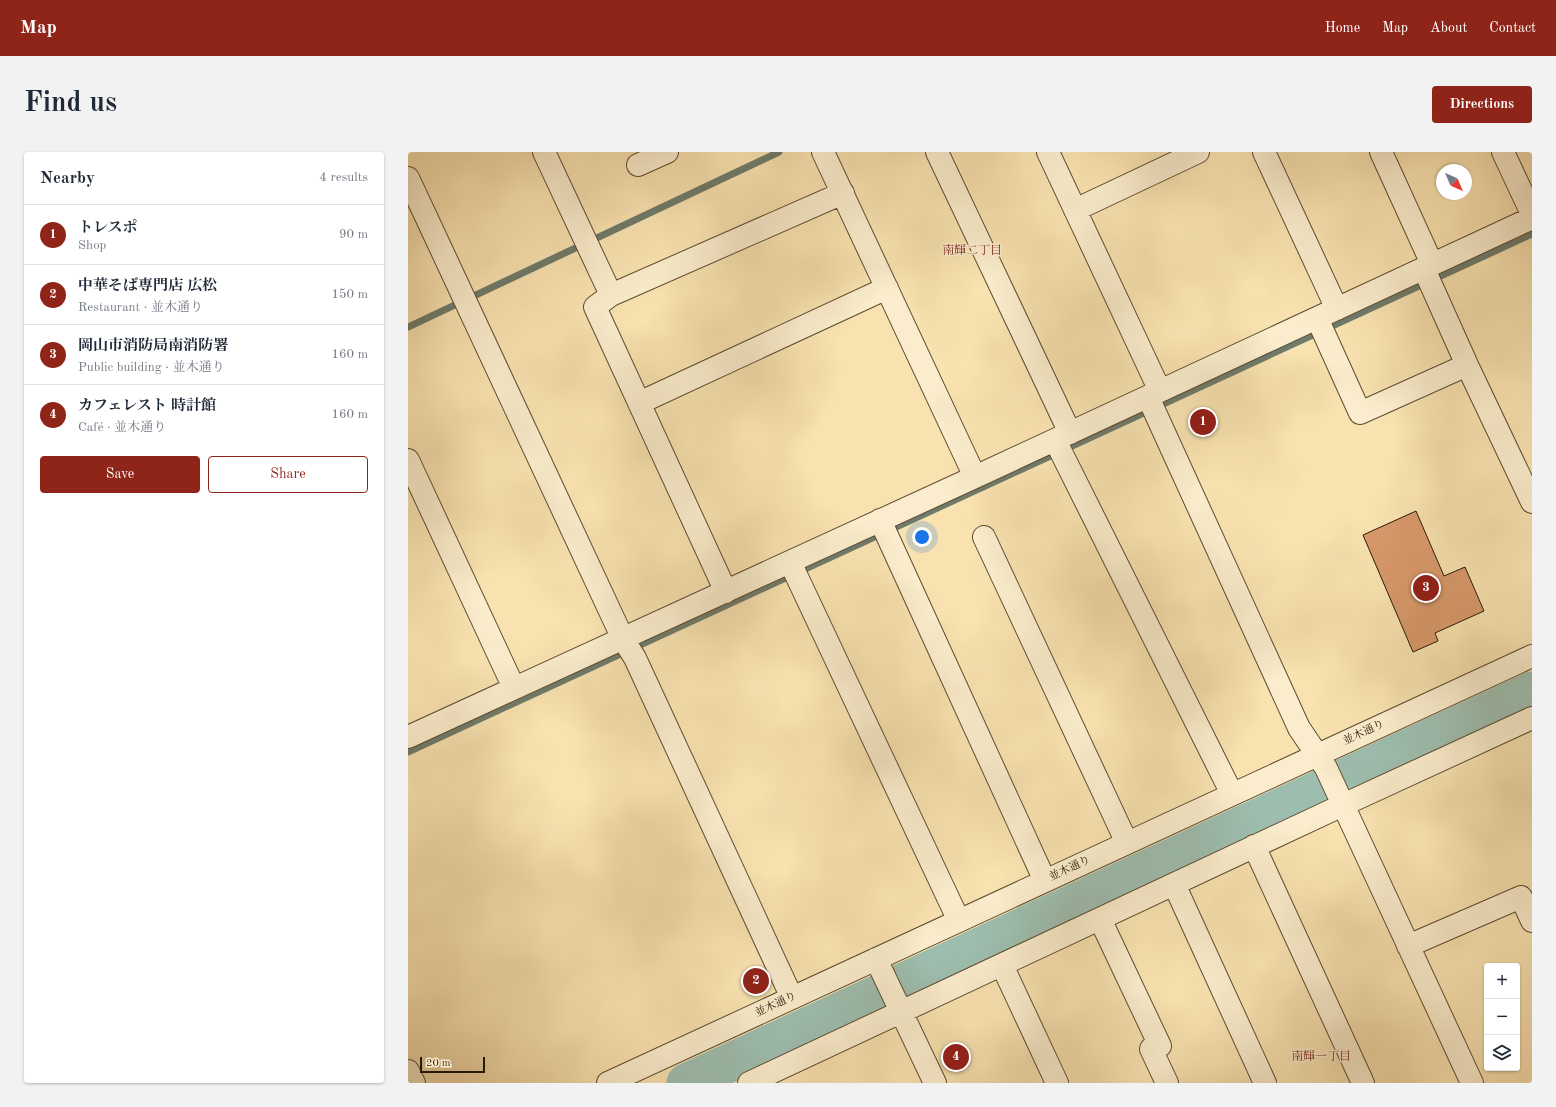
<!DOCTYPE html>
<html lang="en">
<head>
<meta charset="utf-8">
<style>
  body { margin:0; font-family:"Old Standard TT","Noto Serif JP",serif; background:#f2f2f3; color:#1f2937 }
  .controls { position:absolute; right:12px; bottom:12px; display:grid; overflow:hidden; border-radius:4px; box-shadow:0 1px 3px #0004 }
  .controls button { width:36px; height:36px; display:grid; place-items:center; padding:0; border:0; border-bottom:1px solid #e0e1e3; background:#fff; color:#1f2937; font:20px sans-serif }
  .compass { position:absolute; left:1028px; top:12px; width:36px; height:36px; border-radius:50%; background:#fff; box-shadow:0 1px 3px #0004; rotate:136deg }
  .scale { position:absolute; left:12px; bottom:10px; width:65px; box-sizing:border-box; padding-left:4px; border:2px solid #291906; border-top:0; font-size:11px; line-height:14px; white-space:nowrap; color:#291906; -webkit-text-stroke:3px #faeccc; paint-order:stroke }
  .you { position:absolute; left:514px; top:385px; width:14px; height:14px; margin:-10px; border:3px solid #fff; border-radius:50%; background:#1a73e8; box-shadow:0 0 0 6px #1a73e833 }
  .badge { display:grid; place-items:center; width:26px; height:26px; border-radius:50%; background:#8f2418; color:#fff; font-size:13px; font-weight:700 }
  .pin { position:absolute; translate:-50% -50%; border:2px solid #fff; box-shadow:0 1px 4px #0006 }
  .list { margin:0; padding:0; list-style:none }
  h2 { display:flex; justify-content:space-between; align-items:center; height:52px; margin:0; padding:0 16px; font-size:17px }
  h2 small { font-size:13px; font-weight:400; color:#747a83 }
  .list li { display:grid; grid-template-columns:26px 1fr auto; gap:12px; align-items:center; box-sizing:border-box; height:60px; padding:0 16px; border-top:1px solid #e0e1e3 }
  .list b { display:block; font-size:15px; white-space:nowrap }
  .list p { margin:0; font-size:13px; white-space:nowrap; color:#747a83 }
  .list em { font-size:13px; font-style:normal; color:#747a83 }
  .actions { display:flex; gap:8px; padding:12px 16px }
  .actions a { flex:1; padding:9px 0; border:1px solid #8f2418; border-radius:4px; text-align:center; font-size:14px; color:#8f2418 }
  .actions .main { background:#8f2418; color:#fff }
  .icon { flex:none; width:22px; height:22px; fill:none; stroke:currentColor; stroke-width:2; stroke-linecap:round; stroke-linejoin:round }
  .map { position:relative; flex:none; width:1124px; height:931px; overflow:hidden; border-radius:4px }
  header { display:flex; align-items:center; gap:24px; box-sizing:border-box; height:56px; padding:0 20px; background:#8f2418; color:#fff }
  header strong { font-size:19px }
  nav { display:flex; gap:22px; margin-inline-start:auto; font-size:14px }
  .intro { display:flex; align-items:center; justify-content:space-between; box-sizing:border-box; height:96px; padding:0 24px }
  h1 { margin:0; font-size:28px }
  .button { padding:10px 18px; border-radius:4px; background:#8f2418; color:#fff; font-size:14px; font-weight:700 }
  main { display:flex; gap:24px; padding:0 24px }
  aside { flex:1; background:#fff; border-radius:4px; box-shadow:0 1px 3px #0004 }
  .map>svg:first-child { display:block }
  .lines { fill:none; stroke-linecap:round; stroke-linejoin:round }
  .stream { stroke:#6f7b6b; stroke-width:7 }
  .river { stroke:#9dbdae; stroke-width:39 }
  .building { fill:#d7986a; stroke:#291906 }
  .minor-casing { stroke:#5d4b30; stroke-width:24 }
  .minor { stroke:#faeccc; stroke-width:22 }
  .labels { text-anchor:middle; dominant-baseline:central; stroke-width:3; stroke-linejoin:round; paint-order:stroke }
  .street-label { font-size:11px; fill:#291906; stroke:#faeccc }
  .neighbourhood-label { font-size:12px; fill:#7a1f14; stroke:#faeccc }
</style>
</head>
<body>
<header>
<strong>Map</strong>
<nav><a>Home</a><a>Map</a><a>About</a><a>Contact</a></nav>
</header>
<div class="intro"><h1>Find us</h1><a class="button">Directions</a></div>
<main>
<aside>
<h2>Nearby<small>4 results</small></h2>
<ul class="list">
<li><span class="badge">1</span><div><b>トレスポ</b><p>Shop</p></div><em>90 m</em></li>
<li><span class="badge">2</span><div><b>中華そば専門店 広松</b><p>Restaurant · 並木通り</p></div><em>150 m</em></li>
<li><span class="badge">3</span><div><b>岡山市消防局南消防署</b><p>Public building · 並木通り</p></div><em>160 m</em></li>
<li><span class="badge">4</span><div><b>カフェレスト 時計館</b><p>Café · 並木通り</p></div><em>160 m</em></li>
</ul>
<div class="actions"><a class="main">Save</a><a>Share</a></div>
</aside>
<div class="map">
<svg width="1124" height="931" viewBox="0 0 1124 931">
  <rect width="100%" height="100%" fill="#f8e2b0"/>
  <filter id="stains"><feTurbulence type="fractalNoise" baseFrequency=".005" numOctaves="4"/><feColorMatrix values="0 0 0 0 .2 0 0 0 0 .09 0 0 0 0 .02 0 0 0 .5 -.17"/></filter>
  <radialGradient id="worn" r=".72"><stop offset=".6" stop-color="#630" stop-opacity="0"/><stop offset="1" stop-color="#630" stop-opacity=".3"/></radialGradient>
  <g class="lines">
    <!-- stream -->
    <path class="stream" d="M0 175 371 0
      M0 600 1124 82"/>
    <!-- river -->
    <path class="river" d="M278 931 1124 539"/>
  </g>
  <!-- building -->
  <path class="building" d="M1008 359 1036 424 1057 415 1076 459 1027 481 1030 489 1005 500 955 383Z"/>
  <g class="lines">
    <defs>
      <path id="minor" d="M136 0 203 143
        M415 0 567 325
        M529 0 662 281
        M640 0 752 239
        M856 0 929 157
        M973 0 1024 112
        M1095 0 1124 62
        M230 13 259 0
        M0 26 215 487 227 506 384 846
        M667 58 790 0
        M1016 117 1059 213 1124 350
        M909 166 952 261 1059 213
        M740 245 891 576 918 616 1064 931
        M231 251 479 136
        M647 288 824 642
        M0 308 106 536
        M472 368 637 729
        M576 385 719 691
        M382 410 551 769
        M318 440 187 155 203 143 435 41
        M0 585 567 325 1124 66
        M846 694 955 931
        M766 732 857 931
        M692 767 752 894 743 897 759 931
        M1000 794 1113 745 1124 769
        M468 807 527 931
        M594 813 649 931
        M0 919 6 931
        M200 931 1124 504
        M341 931 935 653 1124 566"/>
    </defs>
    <!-- minor casing -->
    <use href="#minor" class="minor-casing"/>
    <!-- minor -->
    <use href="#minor" class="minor"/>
  </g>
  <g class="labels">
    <!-- street labels -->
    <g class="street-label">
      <text transform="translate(956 581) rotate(-25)">並木通り</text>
      <text transform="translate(662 717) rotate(-25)">並木通り</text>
      <text transform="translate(368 853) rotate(-25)">並木通り</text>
    </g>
    <!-- neighbourhood labels -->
    <g class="neighbourhood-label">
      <text x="564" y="99">南輝二丁目</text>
      <text x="913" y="905">南輝一丁目</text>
    </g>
  </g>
  <rect width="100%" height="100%" filter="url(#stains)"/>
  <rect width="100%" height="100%" fill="url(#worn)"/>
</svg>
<div class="controls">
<button>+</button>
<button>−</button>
<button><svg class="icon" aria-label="layers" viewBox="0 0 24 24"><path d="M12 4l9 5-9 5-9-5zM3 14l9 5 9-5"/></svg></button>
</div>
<svg class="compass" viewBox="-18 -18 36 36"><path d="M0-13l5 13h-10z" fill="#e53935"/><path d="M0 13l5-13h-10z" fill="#747a83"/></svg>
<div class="scale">20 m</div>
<div class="you"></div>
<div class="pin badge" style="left:795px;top:270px">1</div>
<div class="pin badge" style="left:348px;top:829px">2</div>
<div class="pin badge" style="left:1018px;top:436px">3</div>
<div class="pin badge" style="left:548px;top:905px">4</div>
</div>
</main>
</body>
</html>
